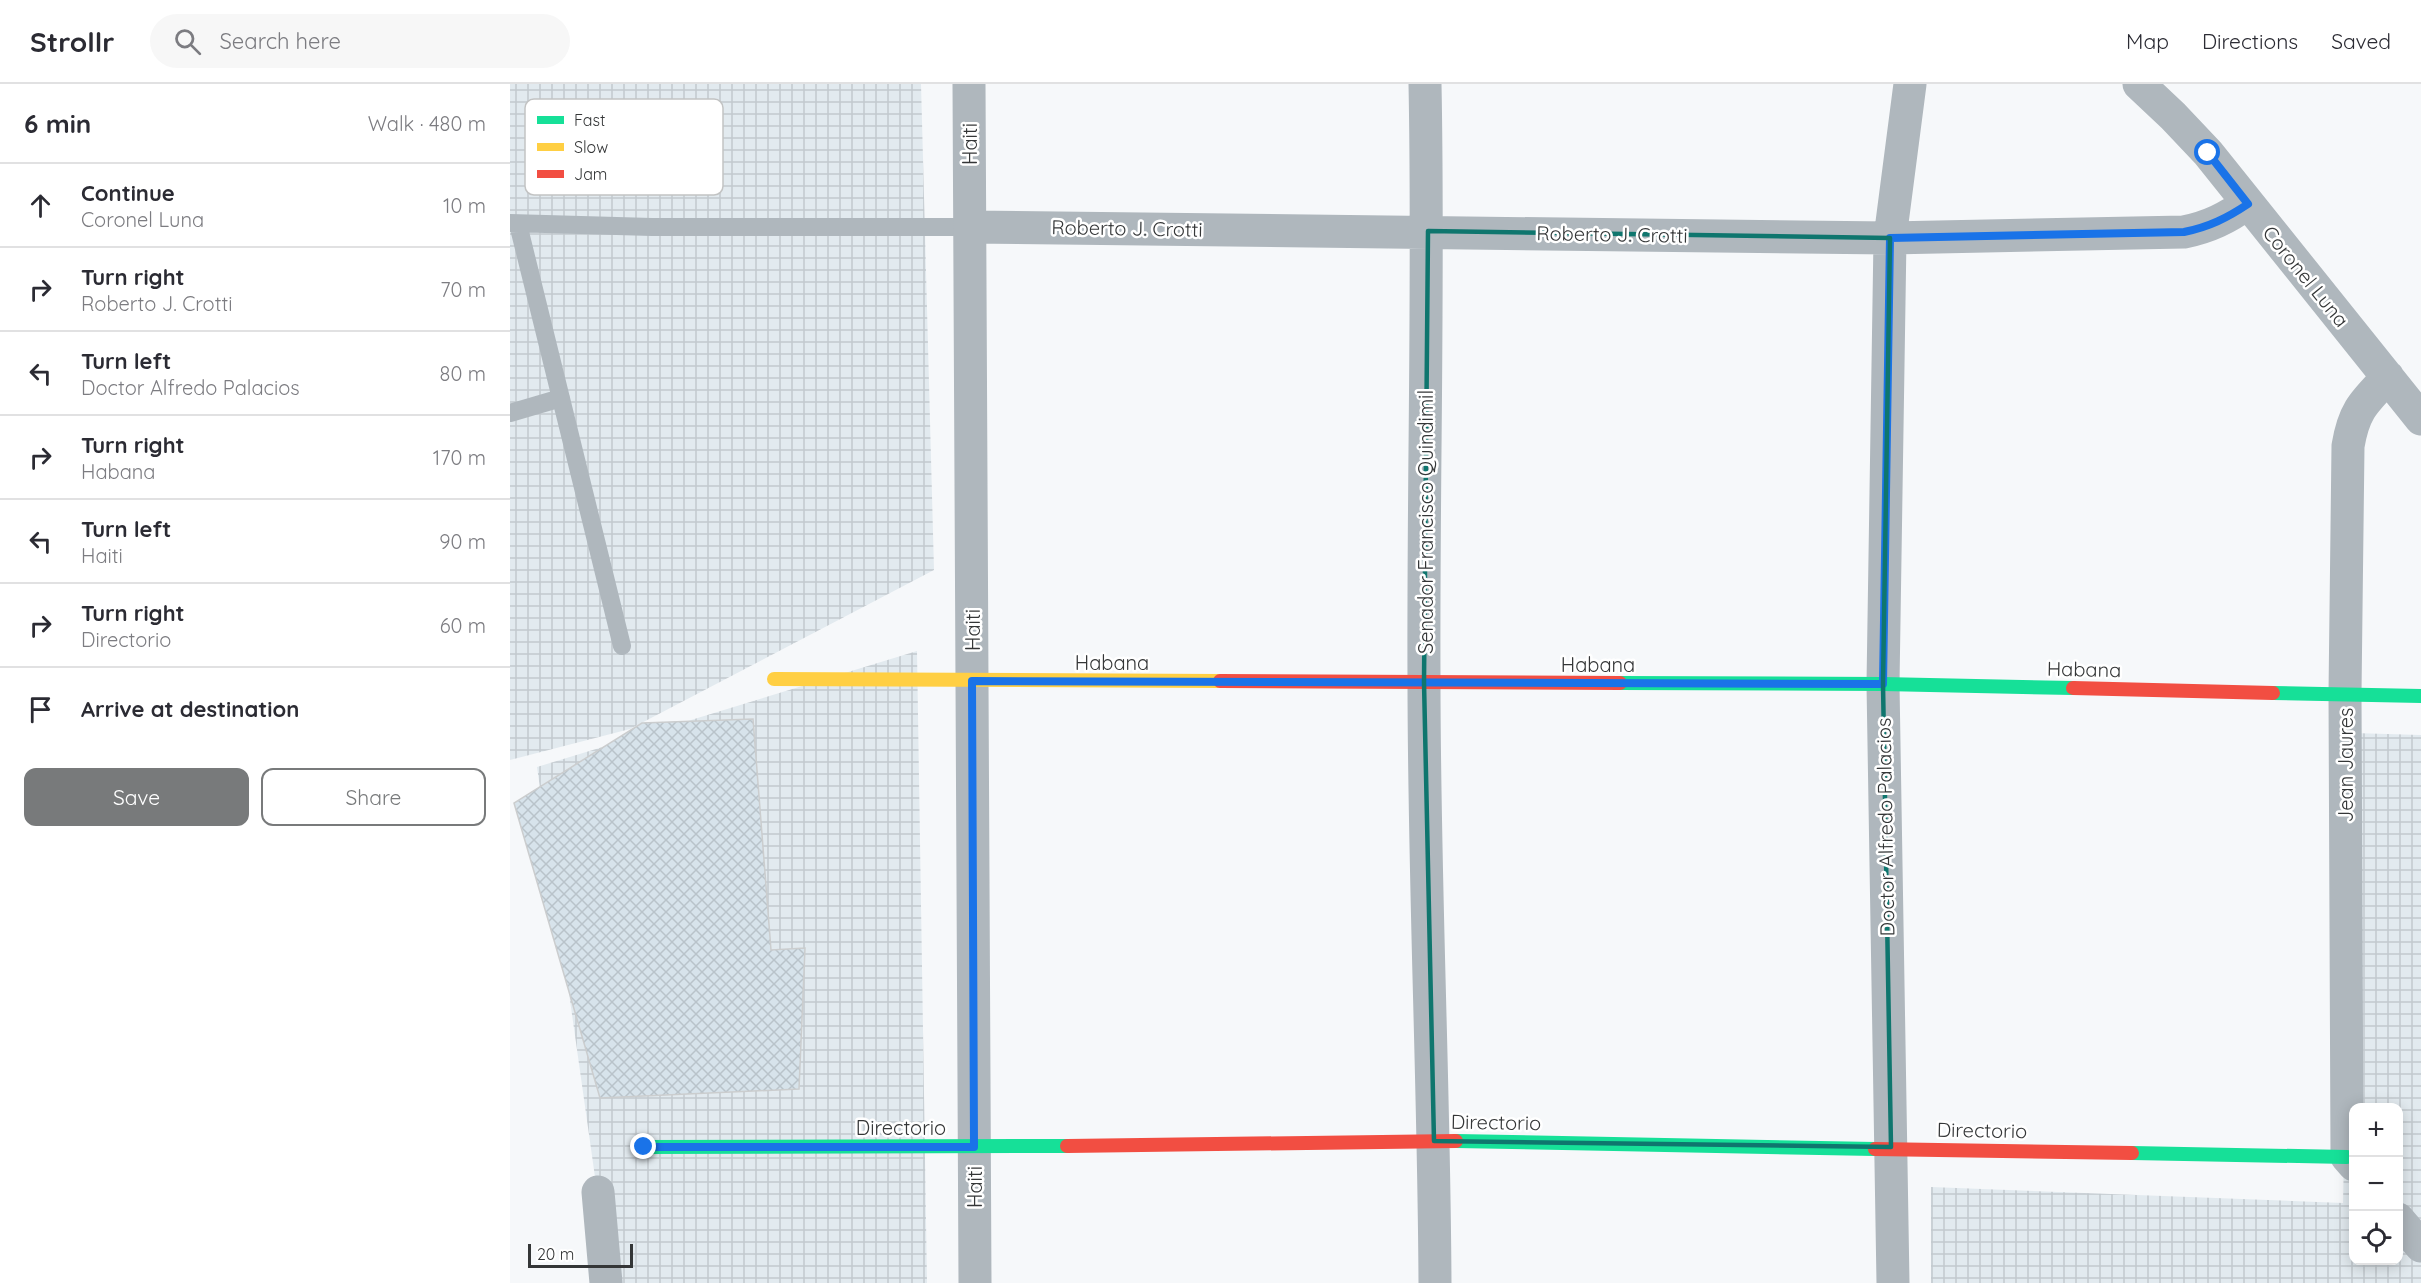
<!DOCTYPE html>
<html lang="en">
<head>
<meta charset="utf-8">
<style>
  body { margin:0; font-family:Quicksand,sans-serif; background:#f7f7f7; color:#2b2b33 }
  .controls { position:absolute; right:18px; bottom:18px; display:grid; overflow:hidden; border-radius:12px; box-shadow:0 3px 15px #0003 }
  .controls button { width:54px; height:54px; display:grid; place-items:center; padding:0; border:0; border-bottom:2px solid #e1e1e2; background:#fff; color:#2b2b33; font:30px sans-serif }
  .scale { position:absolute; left:18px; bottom:15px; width:105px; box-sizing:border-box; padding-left:6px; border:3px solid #343637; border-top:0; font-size:16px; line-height:21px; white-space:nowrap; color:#343637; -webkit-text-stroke:4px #fff; paint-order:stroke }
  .stop { position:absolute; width:18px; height:18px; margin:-14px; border:4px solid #1a73e8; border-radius:50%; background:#fff }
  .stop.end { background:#1a73e8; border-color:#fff; box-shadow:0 2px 6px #0008 }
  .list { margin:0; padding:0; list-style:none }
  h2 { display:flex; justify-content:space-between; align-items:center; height:78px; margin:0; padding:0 24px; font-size:26px }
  h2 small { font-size:20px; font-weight:400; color:#7c7c81 }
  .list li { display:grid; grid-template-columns:39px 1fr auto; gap:18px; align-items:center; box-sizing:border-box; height:84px; padding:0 24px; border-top:2px solid #e1e1e2 }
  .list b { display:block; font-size:22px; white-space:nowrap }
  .list p { margin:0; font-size:20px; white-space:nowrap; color:#7c7c81 }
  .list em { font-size:20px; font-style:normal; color:#7c7c81 }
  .actions { display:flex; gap:12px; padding:18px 24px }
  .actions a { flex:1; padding:14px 0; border:2px solid #787a7b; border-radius:12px; text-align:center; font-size:21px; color:#787a7b }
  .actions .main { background:#787a7b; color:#fff }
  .icon { flex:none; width:33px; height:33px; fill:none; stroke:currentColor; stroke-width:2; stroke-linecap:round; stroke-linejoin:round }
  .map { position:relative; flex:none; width:1911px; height:1199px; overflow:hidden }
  header { display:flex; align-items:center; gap:36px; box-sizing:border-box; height:84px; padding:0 30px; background:#fff; border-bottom:2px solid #e1e1e2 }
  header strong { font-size:28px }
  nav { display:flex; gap:33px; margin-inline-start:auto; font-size:21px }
  .search { width:420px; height:54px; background:#f7f7f7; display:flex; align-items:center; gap:15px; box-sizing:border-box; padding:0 21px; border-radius:33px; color:#7c7c81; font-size:22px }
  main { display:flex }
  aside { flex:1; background:#fff }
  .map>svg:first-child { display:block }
  .industrial { fill:url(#industrial-grid); fill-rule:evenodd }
  .building { fill:url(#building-cross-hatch); stroke:#cbcdce; stroke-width:1.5 }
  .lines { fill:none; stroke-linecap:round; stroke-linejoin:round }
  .lane { stroke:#afb7bd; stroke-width:18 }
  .street { stroke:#afb7bd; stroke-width:33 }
  .fast { stroke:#16e098; stroke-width:14 }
  .slow { stroke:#ffcf43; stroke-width:14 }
  .jam { stroke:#f24e42; stroke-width:14 }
  .route { stroke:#1a73e8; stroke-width:8 }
  .marked { fill:none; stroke:#0f766e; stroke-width:4.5; stroke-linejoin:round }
  .labels { text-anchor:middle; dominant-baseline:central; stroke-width:5; stroke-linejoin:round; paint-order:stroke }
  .street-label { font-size:20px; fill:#343637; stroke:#fff }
  .key { fill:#fff; stroke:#c2c3c3; stroke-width:1.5 }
  .key-label { font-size:16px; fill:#343637 }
</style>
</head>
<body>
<header>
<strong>Strollr</strong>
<div class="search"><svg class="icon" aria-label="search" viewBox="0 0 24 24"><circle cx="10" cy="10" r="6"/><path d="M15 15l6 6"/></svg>Search here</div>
<nav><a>Map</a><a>Directions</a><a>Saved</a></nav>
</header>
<main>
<aside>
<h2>6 min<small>Walk · 480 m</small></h2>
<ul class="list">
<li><svg class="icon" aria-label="ahead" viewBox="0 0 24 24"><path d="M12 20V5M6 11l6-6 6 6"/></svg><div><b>Continue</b><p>Coronel Luna</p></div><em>10 m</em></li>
<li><svg class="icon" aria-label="right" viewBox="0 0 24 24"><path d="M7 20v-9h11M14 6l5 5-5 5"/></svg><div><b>Turn right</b><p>Roberto J. Crotti</p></div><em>70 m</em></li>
<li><svg class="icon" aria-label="left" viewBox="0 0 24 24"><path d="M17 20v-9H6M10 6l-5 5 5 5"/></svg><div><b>Turn left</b><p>Doctor Alfredo Palacios</p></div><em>80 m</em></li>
<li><svg class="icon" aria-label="right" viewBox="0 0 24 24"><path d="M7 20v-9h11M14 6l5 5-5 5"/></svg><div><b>Turn right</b><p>Habana</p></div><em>170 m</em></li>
<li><svg class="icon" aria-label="left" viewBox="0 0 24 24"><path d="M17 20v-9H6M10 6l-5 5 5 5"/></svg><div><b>Turn left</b><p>Haiti</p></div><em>90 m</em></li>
<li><svg class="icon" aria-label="right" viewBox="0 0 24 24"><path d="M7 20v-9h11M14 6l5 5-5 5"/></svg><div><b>Turn right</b><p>Directorio</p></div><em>60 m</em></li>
<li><svg class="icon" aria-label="arrive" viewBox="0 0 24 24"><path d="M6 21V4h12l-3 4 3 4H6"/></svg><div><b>Arrive at destination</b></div></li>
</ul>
<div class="actions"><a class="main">Save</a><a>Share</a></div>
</aside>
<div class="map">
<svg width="1911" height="1199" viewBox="0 0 1911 1199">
  <defs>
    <pattern id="industrial-grid" width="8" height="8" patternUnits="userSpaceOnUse" patternTransform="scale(1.5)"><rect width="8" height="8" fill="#e2eaef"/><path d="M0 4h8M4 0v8" fill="none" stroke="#c2c9ce"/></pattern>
    <pattern id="building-cross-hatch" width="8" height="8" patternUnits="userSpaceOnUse" patternTransform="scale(1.5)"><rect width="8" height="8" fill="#d7e3eb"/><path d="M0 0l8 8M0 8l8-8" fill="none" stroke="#b9c3ca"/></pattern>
  </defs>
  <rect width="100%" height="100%" fill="#f6f8fa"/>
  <!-- industrial -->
  <path class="industrial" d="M0 0H411L424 486 120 645 0 676Z
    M407 567 417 1199H100L27 683Z
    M1843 649 1911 651V1199H1421V1103L1833 1119ZM1844 1024H1888V1176H1844Z"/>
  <!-- building -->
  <path class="building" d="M243 635 261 866 295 864 289 1005 90 1014 4 719 132 639Z"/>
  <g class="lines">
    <!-- lane -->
    <path class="lane" d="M0 139 142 143H460
      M8 140 112 562
      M0 329 51 314"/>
    <!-- street -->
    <path class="street" d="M459 0 465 1199
      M915 0C919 199 913 398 914 597 914 797 924 998 925 1199
      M1629 0 1663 32 1698 69 1911 335
      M460 143 1380 154 1674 148C1699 143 1717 134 1738 119
      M1844 1081 1837 1073 1835 609 1838 362C1844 326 1854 318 1878 293
      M88 1108 96 1199
      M1888 1135 1911 1162
      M1383 1199 1373 600 1380 154 1400 0"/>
    <!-- fast -->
    <path class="fast" d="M1110 599 1373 600 1563 604
      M1763 609 1911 612
      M946 1057 1365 1065
      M134 1063 557 1062
      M1622 1069 1837 1073"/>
    <!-- slow -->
    <path class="slow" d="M264 595 710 597"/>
    <!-- jam -->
    <path class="jam" d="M710 597 1110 599
      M1563 604 1763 609
      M557 1062 946 1057
      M1365 1065 1622 1069"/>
  </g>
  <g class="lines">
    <!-- route -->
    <path class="route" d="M134 1063H464L462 597 1373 600 1380 154 1674 148C1699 143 1717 134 1738 120L1698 69"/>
  </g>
  <!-- marked area -->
  <path class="marked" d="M918 147 1380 154 1373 600 1381 1063 924 1057 914 598Z"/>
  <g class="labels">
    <!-- street labels -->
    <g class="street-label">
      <text transform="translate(459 60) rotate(-90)">Haiti</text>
      <text transform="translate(617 144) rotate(1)">Roberto J. Crotti</text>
      <text transform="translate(1102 150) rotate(1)">Roberto J. Crotti</text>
      <text transform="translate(1796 192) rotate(51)">Coronel Luna</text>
      <text transform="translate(915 438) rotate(-90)">Senador Francisco Quindimil</text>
      <text transform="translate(462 546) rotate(-90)">Haiti</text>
      <text x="602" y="578">Habana</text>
      <text x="1088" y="580">Habana</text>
      <text transform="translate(1574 585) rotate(1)">Habana</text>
      <text transform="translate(1835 681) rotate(-90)">Jean Jaures</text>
      <text transform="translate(1375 743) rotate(-91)">Doctor Alfredo Palacios</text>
      <text transform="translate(986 1038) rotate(1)">Directorio</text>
      <text x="391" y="1043">Directorio</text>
      <text transform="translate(1472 1046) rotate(1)">Directorio</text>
      <text transform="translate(464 1103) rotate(-90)">Haiti</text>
    </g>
  </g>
  <!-- legend -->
  <rect x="15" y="15" width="198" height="96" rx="9" class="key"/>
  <rect x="27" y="32" width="27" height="8" fill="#16e098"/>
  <rect x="27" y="59" width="27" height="8" fill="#ffcf43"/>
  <rect x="27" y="86" width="27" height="8" fill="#f24e42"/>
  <g class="key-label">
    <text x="64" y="42">Fast</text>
    <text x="64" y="69">Slow</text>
    <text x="64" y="96">Jam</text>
  </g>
</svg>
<div class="controls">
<button>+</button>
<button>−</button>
<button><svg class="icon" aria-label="locate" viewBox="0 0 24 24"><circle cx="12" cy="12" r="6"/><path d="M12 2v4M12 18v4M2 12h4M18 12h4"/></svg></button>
</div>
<div class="scale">20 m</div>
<div class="stop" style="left:1698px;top:69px"></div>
<div class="stop end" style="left:134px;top:1063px"></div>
</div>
</main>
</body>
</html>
